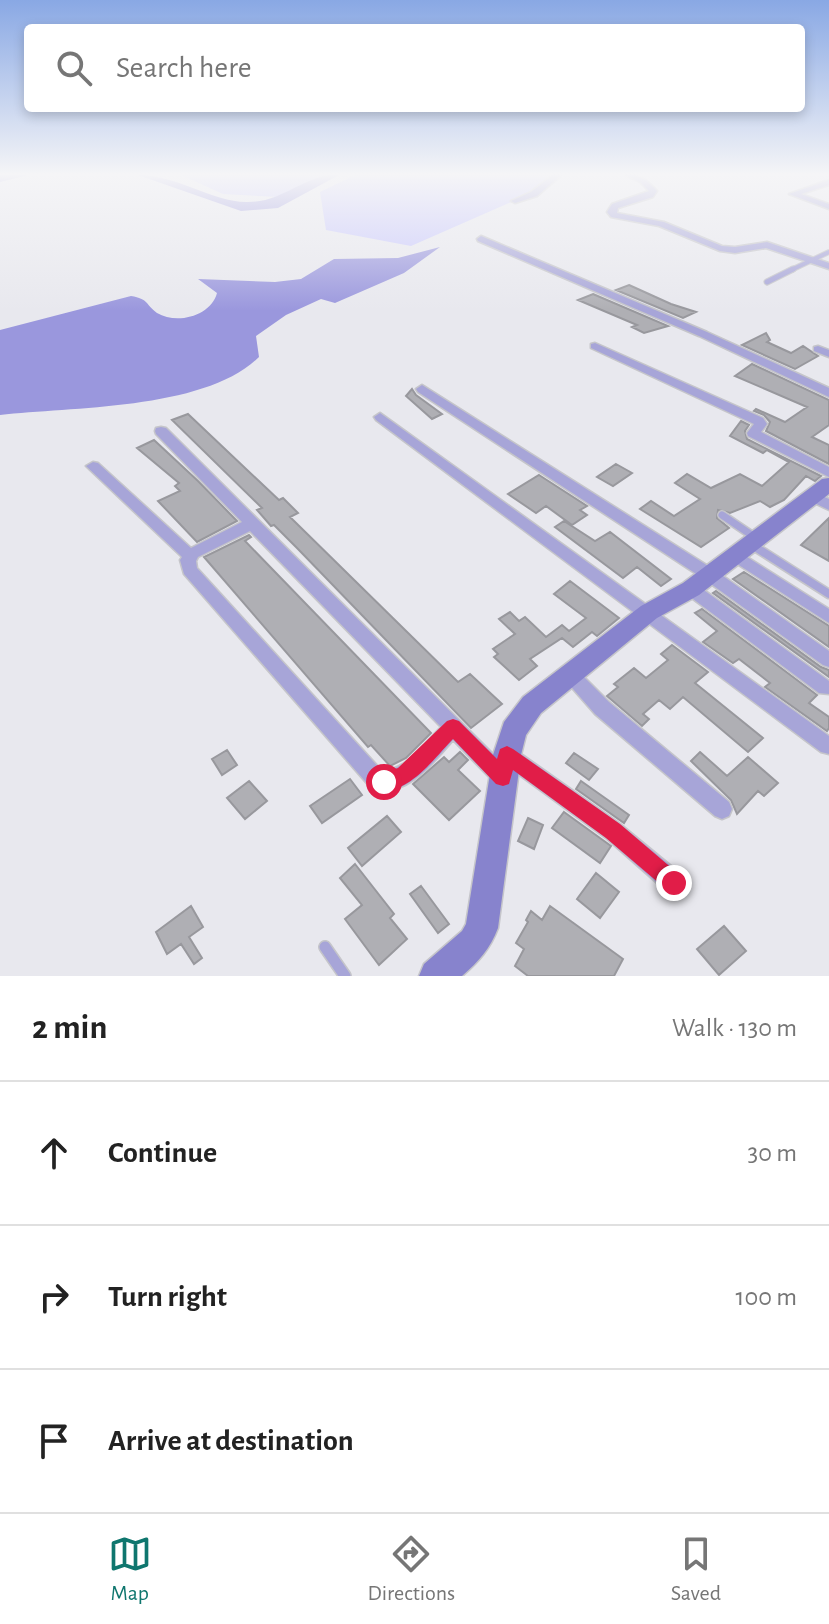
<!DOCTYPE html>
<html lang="en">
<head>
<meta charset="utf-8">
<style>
  body { margin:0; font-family:"Alegreya Sans",sans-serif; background:#f6f6f6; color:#222 }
  .stop { position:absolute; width:24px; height:24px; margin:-18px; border:6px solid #e11d48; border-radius:50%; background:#fff }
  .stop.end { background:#e11d48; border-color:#fff; box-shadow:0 2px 8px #0008 }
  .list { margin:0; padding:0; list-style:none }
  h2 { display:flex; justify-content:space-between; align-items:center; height:104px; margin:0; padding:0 32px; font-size:34px }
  h2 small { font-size:26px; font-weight:400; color:#767676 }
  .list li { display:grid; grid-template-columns:52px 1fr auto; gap:24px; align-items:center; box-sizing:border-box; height:144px; padding:0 32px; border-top:2px solid #e0e0e0 }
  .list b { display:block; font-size:30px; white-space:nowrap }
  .list em { font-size:26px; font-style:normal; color:#767676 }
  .icon { flex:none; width:44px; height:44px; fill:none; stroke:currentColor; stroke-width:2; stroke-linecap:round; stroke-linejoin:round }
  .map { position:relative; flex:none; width:829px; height:976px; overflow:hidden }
  .search { position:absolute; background:#fff; box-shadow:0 4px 12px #0003; left:24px; right:24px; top:24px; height:88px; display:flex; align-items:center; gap:20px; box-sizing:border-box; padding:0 28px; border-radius:8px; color:#767676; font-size:30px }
  .sheet { height:536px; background:#fff }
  nav { display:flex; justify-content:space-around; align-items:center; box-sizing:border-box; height:112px; border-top:2px solid #e0e0e0; background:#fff; font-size:22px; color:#767676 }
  nav a { display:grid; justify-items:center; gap:4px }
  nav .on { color:#0f766e }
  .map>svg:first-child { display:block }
  .green { fill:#c9c8fd }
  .water { fill:#9a97dd }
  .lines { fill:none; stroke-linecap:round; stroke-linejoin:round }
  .river { fill:#9a97dd; fill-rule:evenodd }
  .building { fill:#afafb4; stroke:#98989d; stroke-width:2 }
  .lane-far4-casing { stroke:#c5c5ca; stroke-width:6 }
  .lane-far3-casing { stroke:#c5c5ca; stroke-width:7 }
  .lane-far2-casing { stroke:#c5c5ca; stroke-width:10 }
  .lane-far1-casing { stroke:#c5c5ca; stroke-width:11 }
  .lane-casing { stroke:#c5c5ca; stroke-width:14 }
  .street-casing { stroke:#c5c5ca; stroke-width:3 }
  .secondary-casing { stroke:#c5c5ca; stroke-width:3 }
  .lane-far4 { stroke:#a7a5d8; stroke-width:4 }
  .lane-far3 { stroke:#a7a5d8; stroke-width:5 }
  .lane-far2 { stroke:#a7a5d8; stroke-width:7 }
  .lane-far1 { stroke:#a7a5d8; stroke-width:8 }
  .lane { stroke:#a7a5d8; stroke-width:11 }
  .street { fill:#a7a5d8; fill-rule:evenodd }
  .secondary { fill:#8783cd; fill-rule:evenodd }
  .route { fill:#e11d48 }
</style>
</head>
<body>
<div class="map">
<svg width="829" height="976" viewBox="0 0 829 976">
  <rect width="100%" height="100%" fill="#e8e8ee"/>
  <!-- green -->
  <path class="green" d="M181 175H331L279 197 223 194Z
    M355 175H556L534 192 411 246 326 230 320 192Z"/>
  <!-- water -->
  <path class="water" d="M440 247 404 273 335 303 321 299 286 315 256 336 259 357C206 410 72 407 0 415V330L131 296C149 299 145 304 157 313 177 325 211 316 217 293L198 279 275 282 301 279 334 259 398 258Z"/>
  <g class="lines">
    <!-- river -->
    <path class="river" d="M0 175H28L0 182Z
      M138 175C177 175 213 202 246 202 284 203 305 173 339 175L278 208 241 211Z"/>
  </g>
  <!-- building -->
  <path class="building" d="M629 285 671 304 696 312 683 318 616 290Z
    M593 294 668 326 644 333 632 327 637 325 578 300Z
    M766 333 770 340 767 342 791 353 803 346 818 356 795 369 742 345Z
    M752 364 829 400V425L812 437 829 445V464L766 431 770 422 764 415 754 411 756 409 785 422 807 407 735 376Z
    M412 389 416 395 442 414 432 419 406 396Z
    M188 414 279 500 283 498 298 513 290 517 458 682 470 674 502 704 471 728 297 548 274 525 271 526 257 510 262 508 172 420Z
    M741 421 749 425 745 431 747 439 821 476 815 481 806 476 784 500 770 507 760 501 730 513 718 510 717 518 729 528 701 547 640 509 651 501 674 516 700 499 675 483 687 474 711 488 740 474 762 486 789 462 767 450 763 453 730 436Z
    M154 440 198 481 237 521 197 542 158 501 180 491 175 486 179 483 137 448Z
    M616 464 632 473 613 486 597 477Z
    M539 475 587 506 580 510 587 515 572 525 546 506 536 513 508 494Z
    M829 518V561L801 545Z
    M564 521 595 541 610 532 671 579 661 586 637 567 623 578 555 527Z
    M249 535 251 537 245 541 431 733 406 758 390 766 371 745 368 747 204 557Z
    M744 572 829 626V647L733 579Z
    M570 581 619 618 597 636 592 632 573 647 562 638 530 659 537 666 519 680 494 657 498 654 493 649 515 634 499 619 510 612 519 621 525 617 546 637 562 625 569 631 586 618 554 594Z
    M716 591 821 667 829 670V677L713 593Z
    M702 609 817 695 809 703 829 717V728L827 731 765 687 770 683 739 659 733 663 703 642 717 631 695 613Z
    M672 645 708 672 695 683 763 738 748 752 683 697 670 709 659 700 643 714 649 719 642 726 607 696 618 687 614 684 634 668 646 678 668 660 661 654Z
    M227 750 237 765 222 775 212 759Z
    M460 752 468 760 458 770 480 791 449 820 413 784 444 757 449 762Z
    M700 752 727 776 748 757 778 783 764 796 758 791 737 814 731 800 691 761Z
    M574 753 598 769 589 780 566 763Z
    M350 779 362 795 322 823 310 806Z
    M249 781 267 801 245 819 227 798Z
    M581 781 629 815 624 823 576 789Z
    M564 812 611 846 600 863 552 828Z
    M387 816 401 832 362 866 348 848Z
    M528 818 543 825 534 849 518 841Z
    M355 864 394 914 390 918 407 939 379 965 345 919 362 905 340 878Z
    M596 873 619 892 600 918 577 899Z
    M421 886 449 924 438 933 410 894Z
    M191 906 203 927 189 937 202 958 194 964 181 944 167 954 156 932Z
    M550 906 623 959 614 976H528L515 966 524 949 516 943 528 922 526 920 531 911 542 920Z
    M724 926 746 951 719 975 697 949Z"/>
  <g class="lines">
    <defs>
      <path id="lane-far4" d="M789 271 829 252"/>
      <path id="lane-far3" d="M767 282 793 269"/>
      <path id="lane-far2" d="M722 515 756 538"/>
      <path id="lane-far1" d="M752 545 829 594"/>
      <path id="lane" d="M325 947 345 976"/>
      <path id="street" d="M553 175H561L537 196 515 203 511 201 531 192Z
        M625 175C640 174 647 180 657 191L653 197 618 208 617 213 664 222 722 246 735 247 767 242 829 263V269L766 248 735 253 720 251 659 226 611 217 607 212 612 204 649 191 640 182Z
        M829 180V185L801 194 829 204V209L789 194Z
        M481 236 707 332 829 388V397L699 336 478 241 477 239Z
        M595 343 763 418 767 424 761 432 829 467V477L748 436 747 433 754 424 591 348V344Z
        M818 346 829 350V357L814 351V347Z
        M422 385 716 571 829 651V667L823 665 704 579 418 392 416 389Z
        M380 413 829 736V754L821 752 376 420 374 417Z
        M161 427 166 428 499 760 497 755 500 749 507 746 514 749 620 824 682 875 685 883 682 891 674 894 666 891 606 838 503 763 513 777 510 784 503 786 496 784 453 740C434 762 404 801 371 788L184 574 180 560 182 557 86 466 93 462 98 463 191 548 242 522 156 434 155 431 156 428ZM250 531 441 727C425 743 407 770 382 771L197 568 196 561 198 557Z
        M813 492 829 499V510L808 500 806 497Z
        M736 550 829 609V623L731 560 728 556 731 552Z
        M691 583 697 585 829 681V694L819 693 685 593 683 589 685 585Z
        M572 669 578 671 609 702 729 802 732 809 729 816 722 819 715 816 595 714 566 681 563 676 566 671Z"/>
      <path id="secondary" d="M829 478V494L699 595 657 618 541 713 526 735 521 755 498 928C490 949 479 961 462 976H419L424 964 462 931 466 924 493 755 504 722 523 697 641 606 683 583 822 479Z"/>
    </defs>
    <!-- lane-far4 casing -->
    <use href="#lane-far4" class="lane-far4-casing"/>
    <!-- lane-far3 casing -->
    <use href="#lane-far3" class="lane-far3-casing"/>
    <!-- lane-far2 casing -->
    <use href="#lane-far2" class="lane-far2-casing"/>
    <!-- lane-far1 casing -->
    <use href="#lane-far1" class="lane-far1-casing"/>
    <!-- lane casing -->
    <use href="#lane" class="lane-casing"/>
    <!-- street casing -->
    <use href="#street" class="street-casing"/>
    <!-- secondary casing -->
    <use href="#secondary" class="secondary-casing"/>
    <!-- lane-far4 -->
    <use href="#lane-far4" class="lane-far4"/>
    <!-- lane-far3 -->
    <use href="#lane-far3" class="lane-far3"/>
    <!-- lane-far2 -->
    <use href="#lane-far2" class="lane-far2"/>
    <!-- lane-far1 -->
    <use href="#lane-far1" class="lane-far1"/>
    <!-- lane -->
    <use href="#lane" class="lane"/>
    <!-- street -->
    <use href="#street" class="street"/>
    <!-- secondary -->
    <use href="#secondary" class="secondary"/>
  </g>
  <!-- sky -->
  <linearGradient id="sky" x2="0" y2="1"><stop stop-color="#89a8e4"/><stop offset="0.56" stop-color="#f5f5f7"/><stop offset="1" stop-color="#f5f5f7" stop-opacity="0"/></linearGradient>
  <rect width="829" height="311" fill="url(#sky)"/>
  <!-- route -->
  <path class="route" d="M453 719 459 721 497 759 500 749 507 746 513 749 620 824 681 876 684 883 681 890 674 893 667 890 606 838 513 770 509 784 503 786 496 784 453 739C436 756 406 799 377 788L375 782 377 775 398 768 447 721Z"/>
</svg>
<div class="stop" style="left:384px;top:782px"></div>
<div class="stop end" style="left:674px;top:883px"></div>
<div class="search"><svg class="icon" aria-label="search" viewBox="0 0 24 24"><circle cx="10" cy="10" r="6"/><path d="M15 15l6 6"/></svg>Search here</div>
</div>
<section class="sheet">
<h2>2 min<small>Walk · 130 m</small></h2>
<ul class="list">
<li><svg class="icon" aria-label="ahead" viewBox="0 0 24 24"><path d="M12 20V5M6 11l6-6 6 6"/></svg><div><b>Continue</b></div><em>30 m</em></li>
<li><svg class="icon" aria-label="right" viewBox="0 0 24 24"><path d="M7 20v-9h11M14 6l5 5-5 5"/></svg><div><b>Turn right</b></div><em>100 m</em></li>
<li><svg class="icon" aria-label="arrive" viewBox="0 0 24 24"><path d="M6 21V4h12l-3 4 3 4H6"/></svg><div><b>Arrive at destination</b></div></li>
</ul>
</section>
<nav>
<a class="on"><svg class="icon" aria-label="map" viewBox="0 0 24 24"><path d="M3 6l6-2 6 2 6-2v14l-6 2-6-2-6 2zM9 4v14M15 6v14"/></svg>Map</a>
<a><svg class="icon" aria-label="directions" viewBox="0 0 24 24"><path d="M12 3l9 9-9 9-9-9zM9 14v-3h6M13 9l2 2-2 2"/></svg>Directions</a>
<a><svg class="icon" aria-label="saved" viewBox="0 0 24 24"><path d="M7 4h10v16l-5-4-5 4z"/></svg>Saved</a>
</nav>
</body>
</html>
